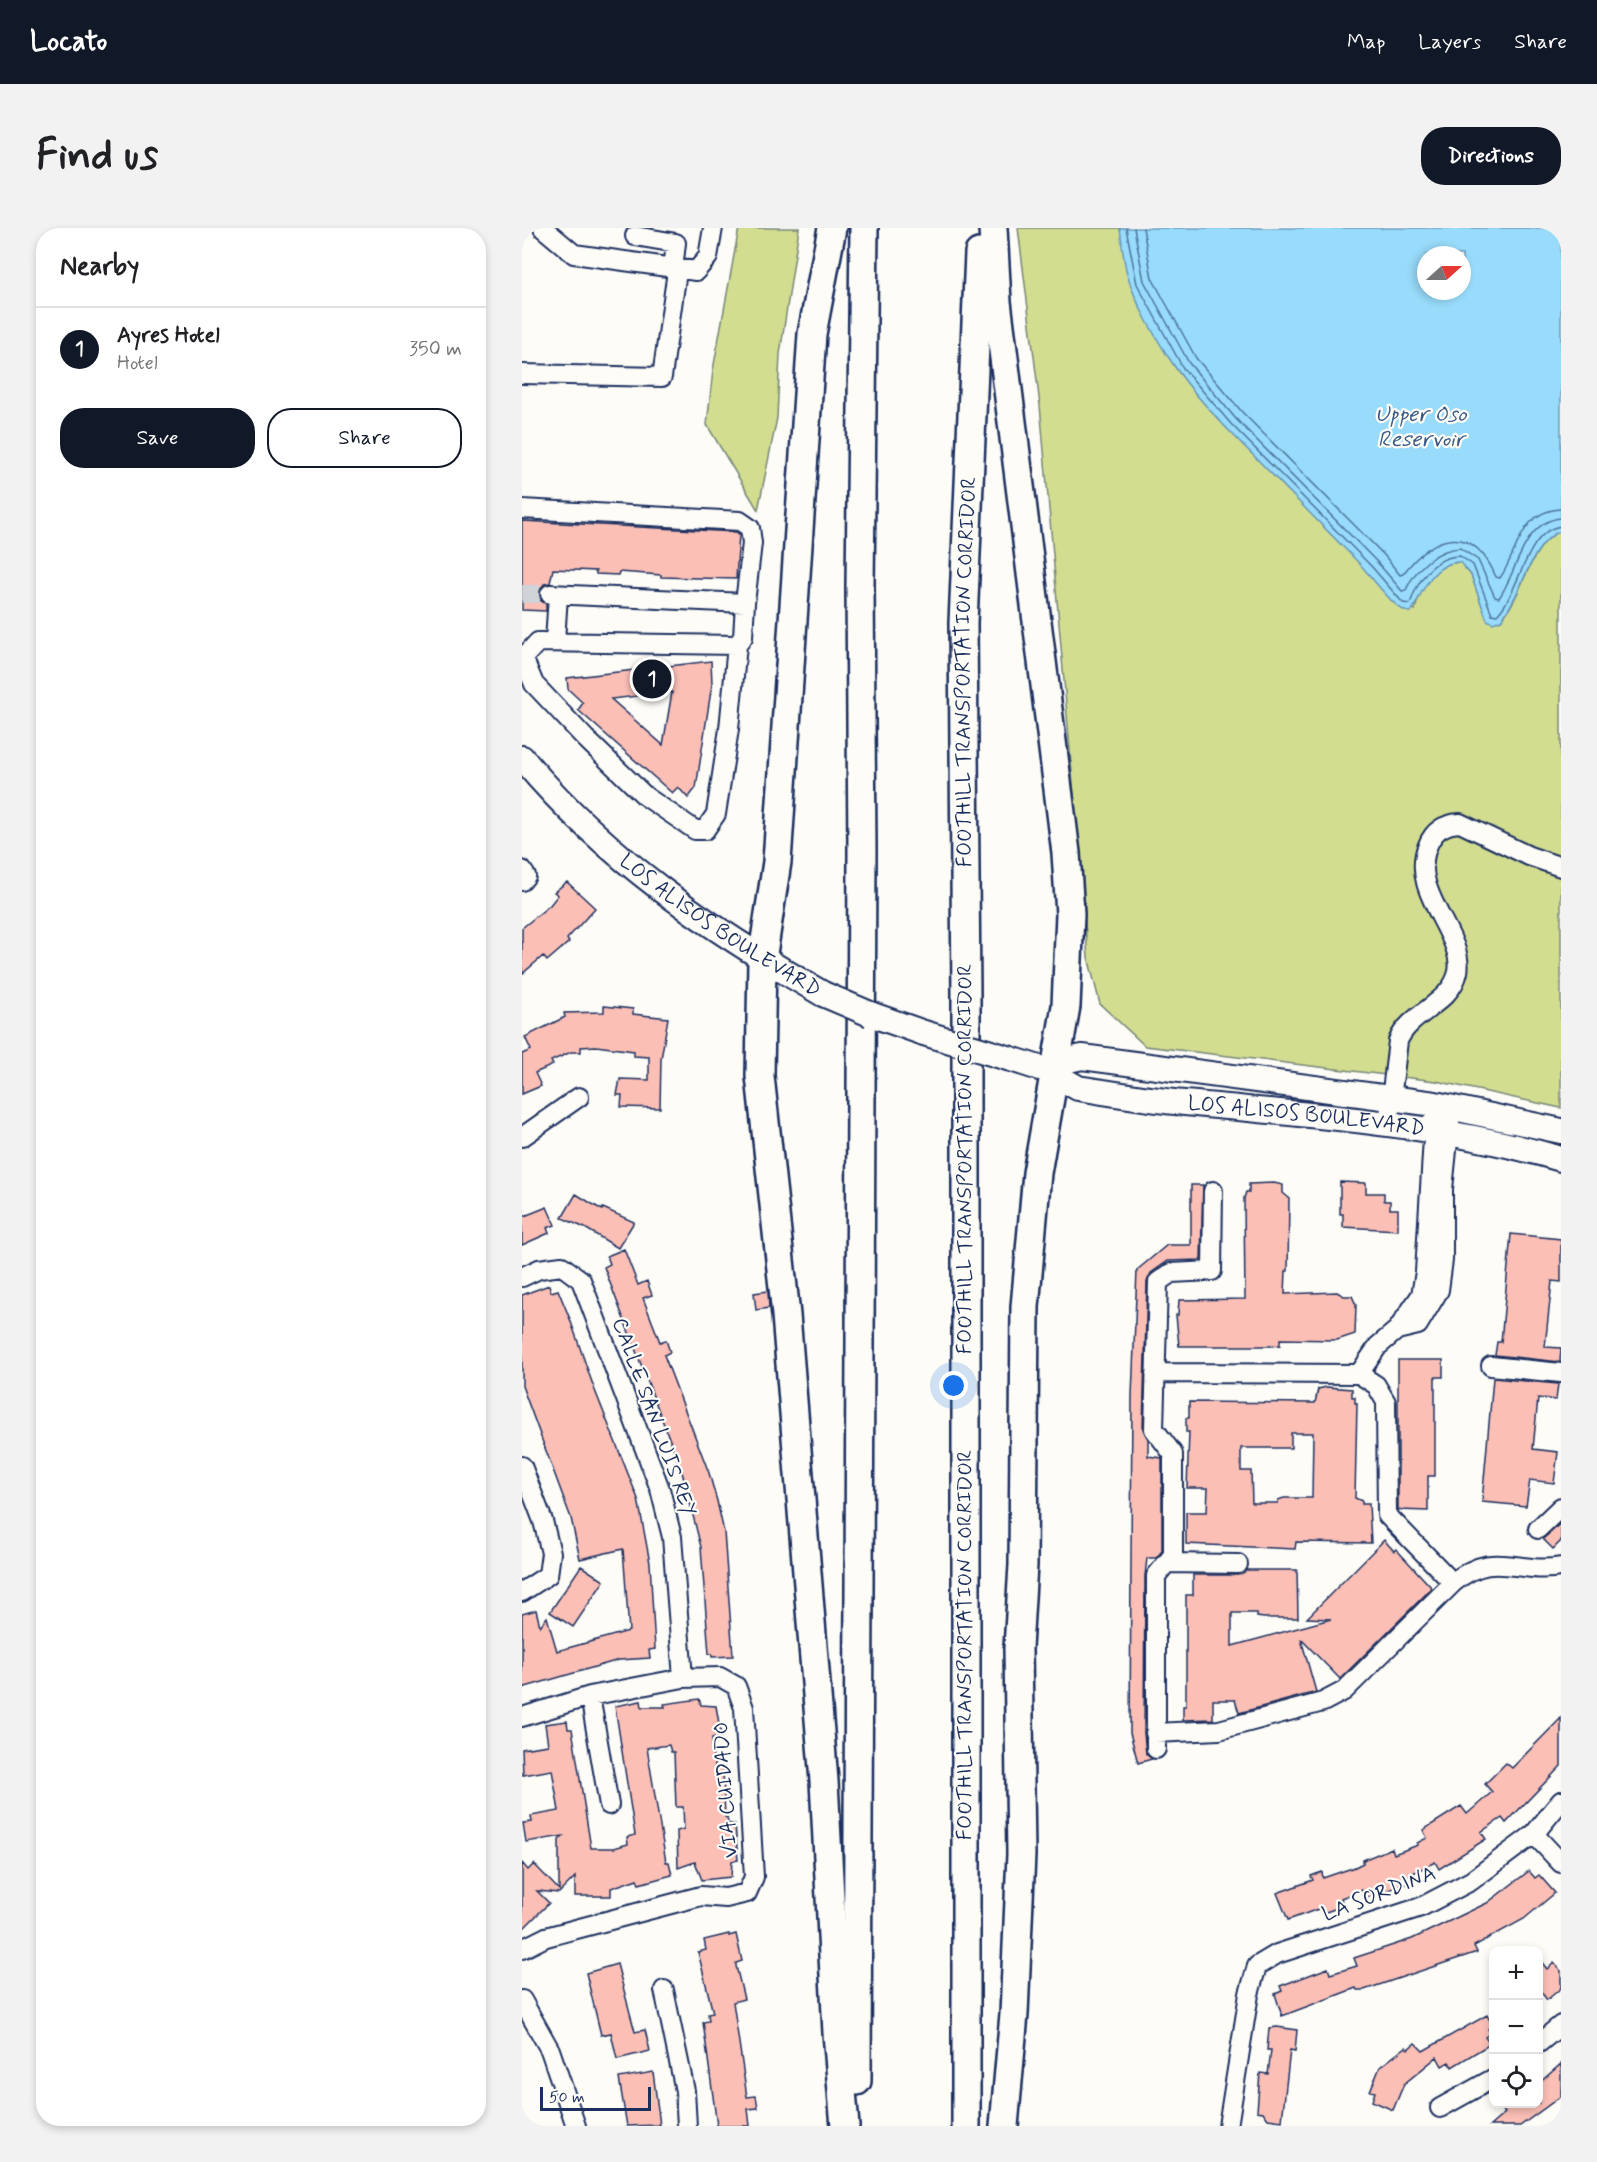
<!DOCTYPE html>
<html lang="en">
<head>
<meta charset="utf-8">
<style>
  body { margin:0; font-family:Mynerve,sans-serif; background:#f2f2f2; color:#202124 }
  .controls { position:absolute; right:18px; bottom:18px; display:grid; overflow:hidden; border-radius:12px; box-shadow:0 3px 9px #0003 }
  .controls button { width:54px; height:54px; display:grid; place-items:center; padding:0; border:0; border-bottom:2px solid #e0e0e0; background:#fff; color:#202124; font:30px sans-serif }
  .compass { position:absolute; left:895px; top:18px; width:54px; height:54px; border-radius:50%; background:#fff; box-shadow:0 3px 9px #0003; rotate:69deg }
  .scale { position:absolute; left:18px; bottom:15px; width:111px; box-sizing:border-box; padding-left:6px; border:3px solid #1b2f5e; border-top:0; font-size:16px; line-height:21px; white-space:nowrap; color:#1b2f5e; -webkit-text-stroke:4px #fdfcf7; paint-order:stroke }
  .you { position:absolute; left:432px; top:1158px; width:21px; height:21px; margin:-15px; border:4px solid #fff; border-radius:50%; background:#1a73e8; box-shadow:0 0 0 9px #1a73e833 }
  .badge { display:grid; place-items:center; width:39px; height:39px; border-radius:50%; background:#111827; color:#fff; font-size:20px; font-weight:700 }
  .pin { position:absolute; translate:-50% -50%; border:3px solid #fff; box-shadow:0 2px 6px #0006 }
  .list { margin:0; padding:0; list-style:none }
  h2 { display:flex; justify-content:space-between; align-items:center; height:78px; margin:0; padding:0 24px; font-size:26px }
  h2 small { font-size:20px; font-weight:400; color:#757577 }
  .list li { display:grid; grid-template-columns:39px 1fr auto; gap:18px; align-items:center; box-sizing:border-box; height:84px; padding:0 24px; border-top:2px solid #e0e0e0 }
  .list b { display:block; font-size:22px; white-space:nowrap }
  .list p { margin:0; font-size:20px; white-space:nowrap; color:#757577 }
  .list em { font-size:20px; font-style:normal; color:#757577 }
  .actions { display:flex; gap:12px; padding:18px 24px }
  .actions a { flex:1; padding:14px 0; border:2px solid #111827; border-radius:24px; text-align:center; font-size:21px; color:#111827 }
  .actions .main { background:#111827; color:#fff }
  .icon { flex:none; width:33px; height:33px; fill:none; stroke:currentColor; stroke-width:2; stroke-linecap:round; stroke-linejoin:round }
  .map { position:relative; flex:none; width:1039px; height:1898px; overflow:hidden; border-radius:24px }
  header { display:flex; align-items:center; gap:36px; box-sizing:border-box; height:84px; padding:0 30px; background:#111827; color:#fff }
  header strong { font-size:28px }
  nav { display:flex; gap:33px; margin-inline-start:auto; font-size:21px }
  .intro { display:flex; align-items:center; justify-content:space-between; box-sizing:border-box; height:144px; padding:0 36px }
  h1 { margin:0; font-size:42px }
  .button { padding:15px 27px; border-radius:24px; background:#111827; color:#fff; font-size:21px; font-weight:700 }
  main { display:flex; gap:36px; padding:0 36px }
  aside { flex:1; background:#fff; border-radius:24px; box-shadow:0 3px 9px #0003 }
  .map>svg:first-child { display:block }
  .green { fill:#d2dd90; stroke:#768677; stroke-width:1.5 }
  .water { fill:#98dbfa; stroke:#6696bc; stroke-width:1.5; fill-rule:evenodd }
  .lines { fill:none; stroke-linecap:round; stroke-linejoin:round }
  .shore { stroke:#4d749c; stroke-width:1.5 }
  .building { fill:#fbbfb6; stroke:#1b2f5e; stroke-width:1.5; fill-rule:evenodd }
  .minor-tunnel { stroke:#d0d3d8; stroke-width:18; stroke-dasharray:18 9; stroke-linecap:butt }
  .minor-casing { stroke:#1b2f5e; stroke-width:22 }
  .major-casing { stroke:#1b2f5e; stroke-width:28 }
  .highway-casing { stroke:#1b2f5e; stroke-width:32 }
  .minor { stroke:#fdfcf7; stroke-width:18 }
  .major { stroke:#fdfcf7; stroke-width:24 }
  .highway { stroke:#fdfcf7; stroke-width:27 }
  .major-bridge-casing { stroke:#1b2f5e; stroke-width:28; stroke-linecap:butt }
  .major-bridge { stroke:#fdfcf7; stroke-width:24 }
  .labels { text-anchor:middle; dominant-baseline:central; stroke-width:4.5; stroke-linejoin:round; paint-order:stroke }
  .street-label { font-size:21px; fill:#1b2f5e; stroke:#fdfcf7 }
  .water-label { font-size:22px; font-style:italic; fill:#3a5a85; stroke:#fdfcf7 }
</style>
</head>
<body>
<header>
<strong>Locato</strong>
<nav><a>Map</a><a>Layers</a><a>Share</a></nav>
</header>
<div class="intro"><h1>Find us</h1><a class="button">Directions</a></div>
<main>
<aside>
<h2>Nearby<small></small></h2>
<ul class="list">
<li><span class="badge">1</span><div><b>Ayres Hotel</b><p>Hotel</p></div><em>350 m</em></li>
</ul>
<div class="actions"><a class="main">Save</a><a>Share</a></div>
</aside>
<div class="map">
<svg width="1039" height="1898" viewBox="0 0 1039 1898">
  <rect width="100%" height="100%" fill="#fdfcf7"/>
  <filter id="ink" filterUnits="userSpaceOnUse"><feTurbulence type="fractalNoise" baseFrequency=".0167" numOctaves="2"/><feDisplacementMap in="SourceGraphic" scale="12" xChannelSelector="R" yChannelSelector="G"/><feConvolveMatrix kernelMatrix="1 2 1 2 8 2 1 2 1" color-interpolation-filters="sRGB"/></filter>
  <g filter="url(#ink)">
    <!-- green -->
    <path class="green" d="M217 0H277L258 126 255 190 236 282 185 197 191 142Z
      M496 0H598L609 58 656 143 705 200 846 343 869 372 893 382C898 360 912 335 938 334L949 347 963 386 979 392C1002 366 1008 314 1039 303V880L914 853 623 818 578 776 566 729 518 177Z"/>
    <!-- water -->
    <path class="water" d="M598 0H1039V303C1008 314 1001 366 979 392L971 395 965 392 949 347 938 334C904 334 894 384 888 384 874 385 844 341 833 331 800 297 767 264 734 230 702 198 669 165 645 127 630 103 612 73 605 45 601 31 600 15 598 0ZM904 27H940V63H904Z"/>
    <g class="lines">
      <!-- shore -->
      <path class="shore" d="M604 0 615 56 661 140 709 196 850 339 881 375 888 376C895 354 911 328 938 328L951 337 970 386 975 387C998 364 1004 302 1039 298
        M612 0 622 53 667 135 714 191 855 334 880 363 884 362C893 341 914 321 938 320L956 332 973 369 977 370C995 345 1001 293 1039 290
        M621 0 630 50 674 130 721 185 862 327 878 347 881 346C913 304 951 295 974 349L978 350C996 324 998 283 1039 281"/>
    </g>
    <!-- building -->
    <path class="building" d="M0 293 214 304 217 306 214 351 139 349V347L97 344 96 347 74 346V343L31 341 28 355 22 356 17 365 18 372 24 376V383L0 382Z
      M189 433 190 456 174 560 166 570 156 559 150 565 56 482 61 475 46 461 45 450ZM150 464 141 517 89 471Z
      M45 654 73 680 45 711 47 714 25 733 21 728 0 746V700L28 677 36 667 32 664Z
      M82 778 111 781V786L146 790 139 831 138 880 99 879 100 867H95L98 851 127 852V829L112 828V823L74 818 59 819V824H49L29 833 31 837 13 845 19 858 0 866V826L9 822 3 809 43 789 42 785 82 784Z
      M818 954 844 955V965H862V973H868V981H876V1002L821 999V986H818Z
      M752 955 761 957V965L767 970 766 1043H764L763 1066 815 1064 822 1068H830L834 1077 833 1106 815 1112 758 1111V1117L750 1118H657L654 1087H656L657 1072 723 1071 722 970 724 964H727V956Z
      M669 957H681L679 1032 646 1033 629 1045 625 1054 621 1201 626 1211V1228L640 1230V1323L634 1330H625L623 1348 622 1505 624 1526 630 1531 616 1535 608 1505 610 1168 615 1042 645 1017H669Z
      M54 966 80 982 81 980 112 994 96 1020 63 1000 40 990Z
      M25 979 33 997 25 1000 27 1005 0 1017V989Z
      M989 1006 1039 1011V1054L1030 1053 1023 1119 1039 1120 1038 1134 973 1127 975 1114H979Z
      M102 1021 116 1057 125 1053 130 1067 121 1070 138 1114 144 1112 148 1124 142 1127 187 1245 195 1273 202 1304 211 1428 190 1429V1426H187L179 1319 160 1244 82 1039 88 1036 85 1028Z
      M27 1057 29 1064 36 1062 48 1091 72 1160 116 1271 128 1335 133 1421 127 1422 128 1430 97 1432 0 1460V1386L14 1382 18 1398 25 1389 35 1423 107 1403 101 1321 58 1331 49 1290 0 1158V1067Z
      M246 1063 247 1080 234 1082 232 1065Z
      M876 1132H921V1149H913V1248H906V1283L876 1282Z
      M971 1150 1036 1156 1034 1172 1016 1170 1011 1221 1036 1224 1032 1255 1008 1252 1004 1278 960 1274Z
      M805 1159 830 1161V1169H833V1175H835L833 1270 840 1273V1276H847L849 1315 774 1314 773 1321 664 1316V1284H685L686 1260H665L667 1204H664V1190H667V1174L793 1175 796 1161ZM769 1205H791L790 1270H762L756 1272V1275H730L729 1243H719V1220H769Z
      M1039 1295V1313L1031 1321 1021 1311Z
      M862 1312 872 1323 874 1321 910 1360 818 1451 779 1411 794 1464 717 1485 713 1472H691V1491L661 1492V1478H664V1367H671V1347H716L725 1342H775L776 1390H742L735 1389V1385H710V1418L809 1391 785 1390Z
      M59 1338 82 1353 51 1399 28 1384Z
      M177 1471 179 1477 194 1478 199 1507 190 1510 191 1533H193V1540L201 1541 203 1589H205L206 1596H213L216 1632 210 1633 209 1649 180 1652 173 1634 156 1640 155 1603 162 1601 161 1579H154L152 1524H149L147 1517 125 1520 144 1634H147L150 1647 117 1656 115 1651 89 1660V1668H53V1649L37 1665 15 1663 27 1675 0 1702V1635L6 1642 12 1636 37 1662V1612L41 1608 4 1614 1 1595 10 1594 9 1588 37 1583 30 1542 1 1547 0 1521 26 1517 23 1496 45 1493 46 1501H50L69 1620H92L106 1616 105 1609 113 1607 93 1478 119 1473 120 1479H143L142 1476Z
      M1039 1490V1538L984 1595 980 1590 959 1604 964 1611 917 1641 913 1634 891 1645 894 1652 844 1670 840 1662 819 1670 821 1678 801 1685 799 1680 766 1692 755 1665 791 1652 789 1648 800 1644 801 1650 833 1639 841 1635V1632L870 1620 872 1626 896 1617 895 1615 905 1610 901 1602 939 1578 945 1586 970 1564 963 1556 984 1535 990 1540Z
      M1007 1643 1013 1650 1017 1647 1033 1665 1002 1691 952 1718 955 1724 842 1762H835L834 1760 760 1788 753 1766 760 1763 758 1758 806 1740 808 1746 835 1738 832 1730 890 1711 965 1675Z
      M207 1706V1708L214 1706 220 1733 214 1735V1738L222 1771 211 1774 225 1869 234 1868 236 1880 226 1881 228 1898H195L181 1794 187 1793 186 1786 191 1785 176 1724 184 1722 182 1712Z
      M1017 1731 1025 1741 1032 1735 1039 1743V1760L1025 1772 1017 1761Z
      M95 1736 113 1804 123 1802 128 1823 95 1831 89 1805 79 1807 64 1745Z
      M965 1787 971 1798 966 1801 969 1805 963 1809 968 1816 930 1839 927 1834 920 1838 915 1829 882 1856 871 1882 850 1873 853 1864 848 1863 858 1839 884 1819 886 1821 893 1815 901 1823Z
      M755 1799 775 1802 773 1823 768 1822 760 1893 746 1891 741 1884 735 1883 738 1845 746 1846 749 1822H745L747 1800Z
      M1039 1836V1868L998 1898H968L983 1885 975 1875H1017V1855Z
      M131 1844 138 1897 105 1898 97 1850Z"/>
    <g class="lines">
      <!-- minor-tunnel -->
      <path class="minor-tunnel" d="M0 366H28"/>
      <defs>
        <path id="minor" d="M21 0 52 26 174 43 186 29 191 0
          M113 8 154 15 151 42
          M0 146 140 149 155 43
          M0 281 218 293 228 300 230 315 223 375
          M33 413 36 367
          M0 427 12 456 64 511 123 568 173 602H183L194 586 207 501 215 417
          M0 431 16 414 215 417 221 409 223 375 28 366
          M0 642 4 648 0 653
          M866 897 876 813C888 784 929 776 936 744 943 707 886 663 906 617 912 602 922 596 938 595L1007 628 1039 639
          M0 909 57 869
          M0 1049 17 1041 40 1038 59 1052 138 1261 150 1309 161 1450
          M875 1102 896 1097 917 1062 921 1032V961L928 893
          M969 1138 1039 1145
          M837 1146 856 1118 875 1102 899 1067 903 1044 913 876
          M0 1238 21 1293 29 1325 26 1347 0 1364
          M1016 1301 1039 1279
          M645 1335 716 1336
          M931 1355C971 1320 995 1347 1039 1339
          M68 1468 87 1577
          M0 1489 68 1468 161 1450 198 1449 214 1458 222 1480 232 1649 225 1665 204 1670 179 1668 24 1709 0 1721
          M633 1505 697 1502 801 1474 822 1463 931 1355 865 1287 864 1174 854 1157 837 1146 633 1145
          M634 1521V1348L651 1327V1226L632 1201 636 1054 649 1045 690 1043 691 963
          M1012 1606 1039 1635
          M142 1762 163 1863 165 1898
          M0 1772 28 1822 54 1898
          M1017 1815 1039 1797
          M918 1880 972 1850
          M706 1898 727 1766 735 1738 755 1726 899 1679 949 1653 1012 1606 1039 1573"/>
        <g id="major">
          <path id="s1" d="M0 530C83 630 189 702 301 766"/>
          <path d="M348 786 402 805"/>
          <path d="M489 831 517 840 534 841"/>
          <path id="s2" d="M534 841 540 851 556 860C595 866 634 873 674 876 795 888 921 896 1039 931"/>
          <path d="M534 841 542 833 560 829 913 876 1039 903"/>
        </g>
        <g id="highway">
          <path d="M310 0 290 106 255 634 240 732 238 848 264 1087 302 1553 315 1805 323 1898"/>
          <path d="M471 0 475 74 544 625 548 686 544 778 515 945 503 1079 501 1337 496 1420 499 1626 492 1786 482 1898"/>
          <path d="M335 1853 340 622 338 358 342 0"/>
          <path id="s3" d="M444 1898V769L441 395 457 25"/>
        </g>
      </defs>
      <!-- minor casing -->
      <use href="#minor" class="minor-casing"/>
      <!-- major casing -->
      <use href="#major" class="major-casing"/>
      <!-- highway casing -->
      <use href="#highway" class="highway-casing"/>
      <!-- minor -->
      <use href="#minor" class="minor"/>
      <!-- major -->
      <use href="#major" class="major"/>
      <!-- highway -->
      <use href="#highway" class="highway"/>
      <defs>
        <path id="major-bridge" d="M301 766 348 786
          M402 805 489 831"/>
      </defs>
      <!-- major-bridge casing -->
      <use href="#major-bridge" class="major-bridge-casing"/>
      <!-- major-bridge -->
      <use href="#major-bridge" class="major-bridge"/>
    </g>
  </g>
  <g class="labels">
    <!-- street labels -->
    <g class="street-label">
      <text stroke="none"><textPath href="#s3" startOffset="1454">FOOTHILL TRANSPORTATION CORRIDOR</textPath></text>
      <text stroke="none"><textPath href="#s1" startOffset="261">LOS ALISOS BOULEVARD</textPath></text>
      <text stroke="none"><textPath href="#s2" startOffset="260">LOS ALISOS BOULEVARD</textPath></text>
      <text transform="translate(443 931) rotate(-90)">FOOTHILL TRANSPORTATION CORRIDOR</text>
      <text transform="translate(132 1189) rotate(70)">CALLE SAN LUIS REY</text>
      <text transform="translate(443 1417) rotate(-90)">FOOTHILL TRANSPORTATION CORRIDOR</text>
      <text transform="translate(204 1562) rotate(-94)">VIA CUIDADO</text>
      <text transform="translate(857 1666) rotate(-21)">LA SORDINA</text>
    </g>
    <!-- water labels -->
    <g class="water-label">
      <text x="899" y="187">Upper Oso<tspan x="899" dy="25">Reservoir</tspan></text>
    </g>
  </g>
</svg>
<div class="controls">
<button>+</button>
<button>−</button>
<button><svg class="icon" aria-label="locate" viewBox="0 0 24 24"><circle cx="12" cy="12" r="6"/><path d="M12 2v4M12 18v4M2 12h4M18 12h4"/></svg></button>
</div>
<svg class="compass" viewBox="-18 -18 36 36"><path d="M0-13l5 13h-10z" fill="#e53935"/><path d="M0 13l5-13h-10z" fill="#757577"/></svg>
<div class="scale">50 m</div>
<div class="you"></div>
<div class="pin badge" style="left:130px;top:451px">1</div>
</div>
</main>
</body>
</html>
